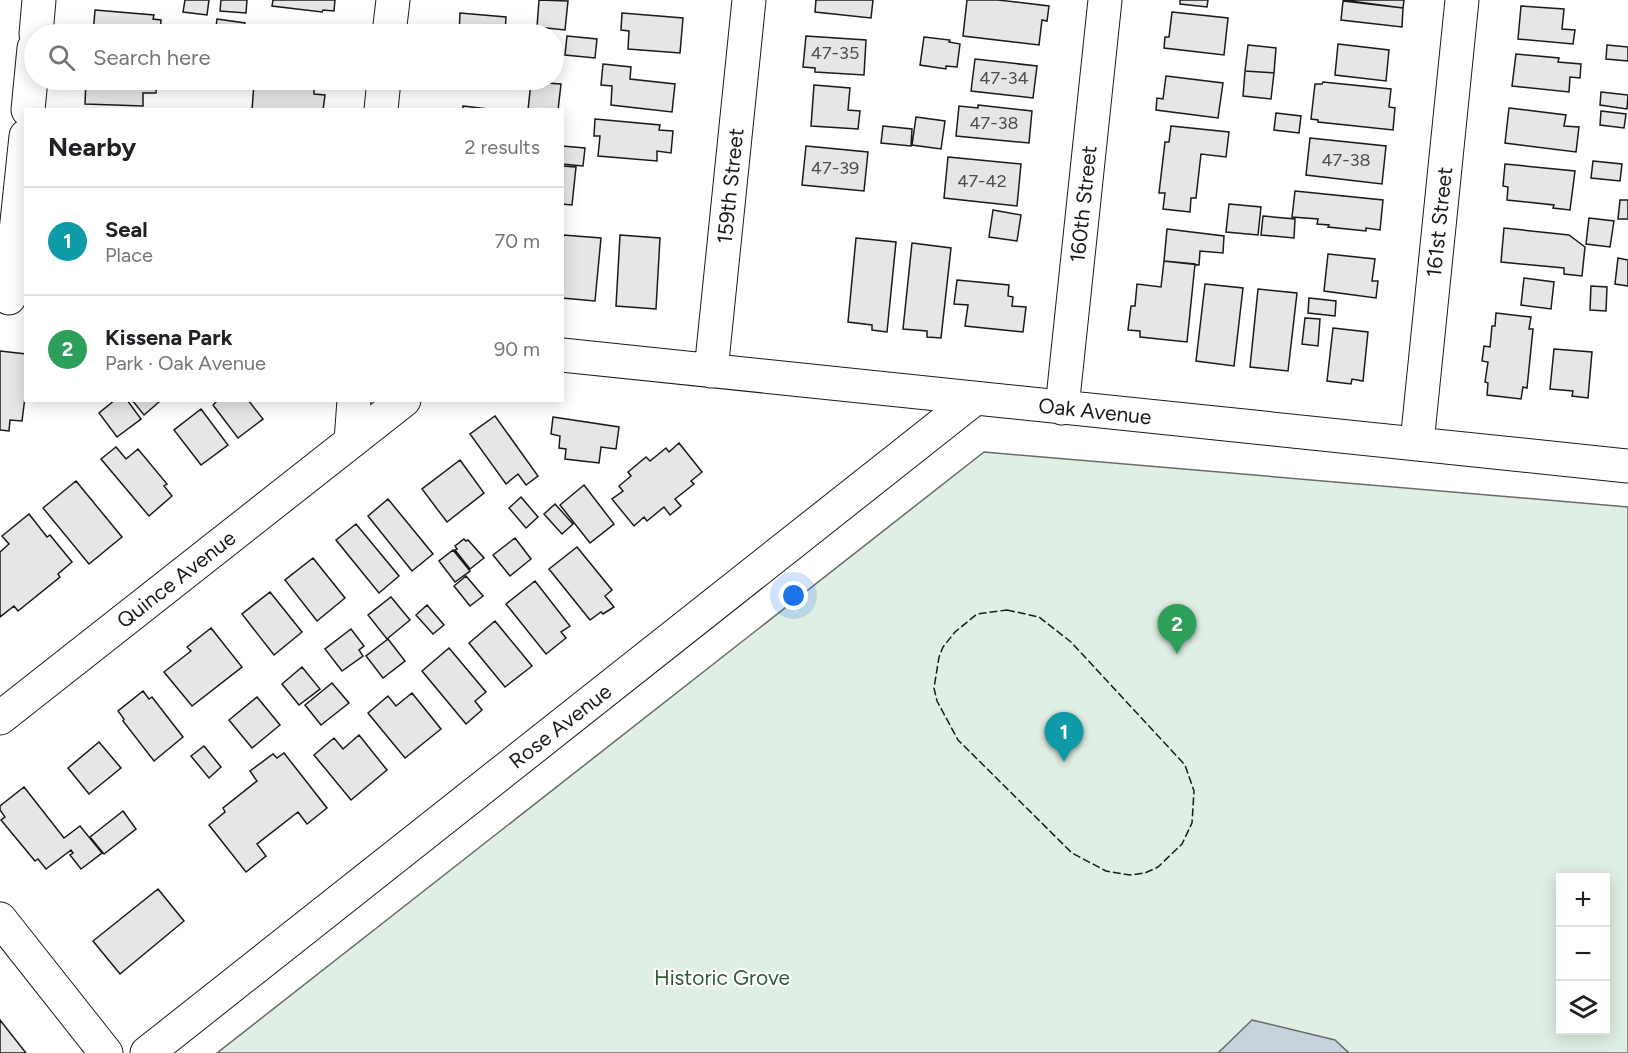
<!DOCTYPE html>
<html lang="en">
<head>
<meta charset="utf-8">
<style>
  body { margin:0; font-family:Figtree,sans-serif; background:#f2f2f2; color:#202124 }
  .controls { position:absolute; right:18px; bottom:18px; display:grid; overflow:hidden; border-radius:0px; box-shadow:0 3px 15px #0003 }
  .controls button { width:54px; height:54px; display:grid; place-items:center; padding:0; border:0; border-bottom:2px solid #e0e0e0; background:#fff; color:#202124; font:30px sans-serif }
  .you { position:absolute; left:794px; top:596px; width:21px; height:21px; margin:-15px; border:4px solid #fff; border-radius:50%; background:#1a73e8; box-shadow:0 0 0 9px #1a73e833 }
  .badge { display:grid; place-items:center; width:39px; height:39px; border-radius:50%; background:#c62828; color:#fff; font-size:20px; font-weight:700 }
  .pin { position:absolute; translate:-50% -50px; filter:drop-shadow(0 2px 3px #0008) }
  .pin::after { content:''; position:absolute; top:32px; width:21px; height:18px; background:inherit; clip-path:polygon(0 0,100% 0,50% 100%) }
  .list { margin:0; padding:0; list-style:none }
  h2 { display:flex; justify-content:space-between; align-items:center; height:78px; margin:0; padding:0 24px; font-size:26px }
  h2 small { font-size:20px; font-weight:400; color:#757577 }
  .list li { display:grid; grid-template-columns:39px 1fr auto; gap:18px; align-items:center; box-sizing:border-box; height:108px; padding:0 24px; border-top:2px solid #e0e0e0 }
  .list b { display:block; font-size:22px; white-space:nowrap }
  .list p { margin:0; font-size:20px; white-space:nowrap; color:#757577 }
  .list em { font-size:20px; font-style:normal; color:#757577 }
  .icon { flex:none; width:33px; height:33px; fill:none; stroke:currentColor; stroke-width:2; stroke-linecap:round; stroke-linejoin:round }
  .map { position:relative; flex:none; width:1628px; height:1053px; overflow:hidden }
  .search { position:absolute; background:#fff; box-shadow:0 3px 15px #0003; left:24px; top:24px; width:540px; height:66px; display:flex; align-items:center; gap:15px; box-sizing:border-box; padding:0 21px; border-radius:33px; color:#757577; font-size:22px }
  .panel { position:absolute; background:#fff; box-shadow:0 3px 15px #0003; left:24px; top:108px; width:540px; height:294px; border-radius:0px }
  .map>svg:first-child { display:block }
  .green { fill:#e0efe3; stroke:#6a6a6a; stroke-width:1.5; fill-rule:evenodd }
  .water { fill:#c6d2dc; stroke:#6a6a6a; stroke-width:1.5 }
  .building { fill:#e6e6e6; stroke:#1a1a1a; stroke-width:1.5 }
  .lines { fill:none; stroke-linecap:round; stroke-linejoin:round }
  .minor-casing { stroke:#1a1a1a; stroke-width:35 }
  .minor { stroke:#fff; stroke-width:33 }
  .fence { stroke:#1a1a1a; stroke-width:1.5; stroke-dasharray:8 3; stroke-linecap:butt }
  .labels { text-anchor:middle; dominant-baseline:central; stroke-width:4.5; stroke-linejoin:round; paint-order:stroke }
  .number-label { font-size:18px; fill:#4d4d4d }
  .street-label { font-size:21px; fill:#1a1a1a; stroke:#fff }
  .park-label { font-size:21px; fill:#2b5a34; stroke:#fff }
</style>
</head>
<body>
<div class="map">
<svg width="1628" height="1053" viewBox="0 0 1628 1053">
  <rect width="100%" height="100%" fill="#fff"/>
  <!-- green -->
  <path class="green" d="M984 452 1628 507V1053H217ZM1560 878H1606V1030H1560Z"/>
  <!-- water -->
  <path class="water" d="M1252 1020 1335 1040 1349 1053H1218Z"/>
  <!-- building -->
  <path class="building" d="M185 0H209L207 15 183 12Z
    M221 0H247L246 13 220 11Z
    M273 0H335L334 11 323 10 322 12 272 6Z
    M539 0 568 1 565 30 537 27Z
    M816 0H873L871 18 815 12Z
    M967 0H998L1049 6 1047 21 1042 20 1039 45 963 36Z
    M1180 0H1208L1207 7 1180 4Z
    M1343 0H1404L1403 8Z
    M1343 1 1403 8 1402 27 1341 20Z
    M1521 6 1564 9 1562 29 1575 30 1573 44 1518 39Z
    M95 10 154 15 153 19 161 20 160 34H93Z
    M1172 12 1228 18 1224 55 1164 48 1165 37H1169Z
    M460 13 506 17 505 34H459Z
    M622 13 683 18 680 53 628 49 629 31 621 30Z
    M217 19 245 23 243 34H215Z
    M567 36 597 39 595 58 565 55Z
    M806 36 866 40 864 75 815 72V68L803 67Z
    M924 37 950 40 949 42 960 44 957 67 946 66V69L920 65Z
    M1338 44 1389 50 1386 81 1335 75Z
    M1248 45 1276 48 1274 73 1245 71Z
    M1607 45 1628 47V61L1606 59Z
    M1516 54 1559 58 1558 62 1581 64 1580 78 1570 77 1569 92 1512 86Z
    M975 59 1037 66 1033 98 971 91Z
    M603 64 631 67 630 79 675 84 672 112 611 105 612 86 601 85Z
    M1245 71 1274 73 1271 99 1243 96Z
    M1166 76 1223 83 1218 118 1156 110 1157 98 1163 99Z
    M86 80H157L156 93H143V106L85 104Z
    M531 82 561 84 558 110H528Z
    M1323 82 1391 89 1389 107 1395 108 1393 130 1318 122V120L1311 119 1315 84H1322Z
    M254 83 314 89V94L325 95 323 110H252Z
    M814 85 850 88 848 110 860 111 858 129 811 126Z
    M1601 92 1628 95 1627 109 1600 105Z
    M978 105 1032 111 1029 143 956 136 959 106 978 108Z
    M463 106 497 110H463Z
    M1509 108 1566 115 1564 126 1579 127 1576 152 1505 143Z
    M1601 111 1626 114 1624 128 1600 125Z
    M1276 113 1301 116 1299 133 1274 130Z
    M916 117 945 121 941 149 912 145Z
    M595 119 660 125 659 130 673 131 671 153 657 151V161L598 156 600 136H594Z
    M883 126 912 129 911 146 881 143Z
    M1171 126 1229 132 1226 157 1201 154 1196 198H1191L1190 212 1163 209 1165 193H1159L1165 142H1169Z
    M1310 138 1386 146 1382 184 1306 175Z
    M562 146 585 148 583 166 562 164Z
    M806 146 868 152 864 191 802 185Z
    M948 157 1021 164 1017 206 944 198Z
    M1593 161 1622 164 1620 181 1591 178Z
    M1505 164 1575 171 1570 210 1553 208 1554 205 1507 200 1508 187 1503 186Z
    M562 166 576 167 572 205 562 204Z
    M1295 191 1383 200 1380 230 1366 228V231L1328 227 1329 225 1317 224 1318 219 1292 217Z
    M1620 200H1628V219H1618Z
    M1229 204 1261 207 1258 235 1226 232Z
    M993 210 1021 215 1017 241 989 237Z
    M1263 216 1295 219 1294 238 1261 235Z
    M1589 218 1614 221 1610 247 1586 244Z
    M1504 228 1569 235 1585 247 1582 276 1564 274V268L1501 262Z
    M1167 229 1224 236 1223 253 1200 251 1199 265 1164 261Z
    M563 235 601 238 595 301 562 298Z
    M620 235 660 238 656 309 616 306Z
    M856 238 896 242 887 332 872 330V325L848 322Z
    M912 243 951 248 941 338 927 337V331L903 329Z
    M1328 254 1375 259 1372 281H1378L1376 298 1324 291Z
    M1618 258 1628 260V286L1615 284Z
    M1164 261 1195 264 1187 342 1140 337V331L1128 330 1131 306H1135L1137 284 1161 287Z
    M1524 278 1554 282 1551 309 1521 305Z
    M957 280 1009 285 1008 296 1013 297 1012 306 1026 307 1023 332 965 326 968 305 954 304Z
    M1205 284 1243 288 1234 366 1196 361Z
    M1591 286 1607 287 1606 311 1590 310Z
    M1258 289 1297 293 1288 371 1250 367Z
    M1309 298 1336 301 1335 316 1308 313Z
    M1496 313 1531 317 1529 329H1533L1527 388 1523 387 1521 399 1487 395 1488 383 1485 382 1488 362 1482 361 1484 346 1490 347 1492 326H1495Z
    M1305 318 1320 319 1318 346 1302 344Z
    M1333 328 1368 332 1363 381 1352 379 1351 384 1327 381Z
    M1554 349 1592 352 1588 398 1572 396 1573 391 1550 389Z
    M0 351 26 354V389L22 421 10 420 9 431 0 430Z
    M115 400H127L141 419 117 437 99 413Z
    M132 400H157L159 402 144 415Z
    M218 400H248L263 419 238 438 213 405Z
    M201 409 228 445 201 465 174 430Z
    M495 416 538 476 526 485 518 474 506 484 470 434Z
    M553 417 619 427 616 449 601 447 599 463 565 459 566 449 559 448 560 436 551 434Z
    M679 443 702 472 691 481 694 484 675 499 681 506 670 515 664 507 647 521 644 517 634 526 612 499 623 491 619 486 631 476 628 472 646 457 650 461 666 448 669 452Z
    M116 447 126 459 138 449 167 484 164 486 172 496 149 516 101 459Z
    M460 460 484 493 447 522 422 489Z
    M76 481 122 537 89 564 43 508Z
    M584 485 614 524 590 543 560 505Z
    M521 497 538 517 526 528 509 508Z
    M388 499 433 554 412 571 368 516Z
    M555 504 573 524 562 534 544 514Z
    M29 514 47 537 50 535 72 562 58 574 60 577 18 611 14 606 0 617V552L9 544 2 536Z
    M356 524 399 576 379 593 336 540Z
    M515 538 531 559 510 576 493 555Z
    M464 539 466 541 468 540 484 558 470 569 455 550 457 549 455 546Z
    M577 547 612 590 605 596 614 607 603 614 601 612 590 620 549 569Z
    M453 550 470 571 455 582 439 561Z
    M313 558 345 598 317 621 285 580Z
    M466 576 483 596 470 606 454 586Z
    M535 581 570 626 561 632 566 638 546 654 506 604Z
    M270 592 302 632 274 655 242 614Z
    M391 597 410 620 387 639 368 615Z
    M427 605 444 625 433 634 416 615Z
    M495 621 532 666 505 687 469 643Z
    M211 628 242 667 192 706 164 672 191 651 187 647Z
    M351 629 364 646 359 650 363 656 342 671 325 649Z
    M388 639 405 661 383 678 366 656Z
    M449 648 486 692 475 701 482 710 466 724 422 671Z
    M302 667 320 689 299 705 282 684Z
    M332 683 349 703 321 725 305 705Z
    M143 691 149 699 152 697 183 737 154 761 123 721 124 719 118 711Z
    M412 693 441 729 405 758 368 713 388 696 396 706Z
    M257 697 280 725 252 748 229 720Z
    M359 735 387 770 351 800 314 755 334 738 343 749Z
    M99 742 121 768 89 794 68 768Z
    M204 746 221 767 209 778 191 756Z
    M284 753 327 808 307 824 298 812 257 844 266 856 246 872 209 825 225 812 223 808 257 781 250 771 273 754 277 758Z
    M24 787 64 838 80 826 102 853 81 869 70 855 73 853 71 850 46 869 38 859 35 861 1 820 5 817 0 810V806Z
    M123 811 136 829 104 854 90 837Z
    M158 889 184 921 120 974 93 941Z
    M0 1020 26 1053H0Z"/>
  <g class="lines">
    <defs>
      <path id="minor" d="M36 34 39 0
        M389 34 393 0
        M28 110 34 48
        M381 110 384 80
        M9 298 26 136
        M562 355 1628 466
        M711 371 749 0
        M1062 408 1105 0
        M351 441 354 400
        M1417 443 1462 0
        M0 718 404 400
        M0 919 106 1053
        M147 1053 974 399"/>
    </defs>
    <!-- minor casing -->
    <use href="#minor" class="minor-casing"/>
    <!-- minor -->
    <use href="#minor" class="minor"/>
    <!-- fence -->
    <path class="fence" d="M1007 610 1039 617 1071 642 1185 765 1194 791 1192 823 1182 844 1158 867 1145 873 1130 875 1106 871 1072 853 958 740 937 701 934 688 939 657 943 647 955 632 977 614Z"/>
  </g>
  <g class="labels">
    <!-- number labels -->
    <g class="number-label">
      <text x="835" y="53">47-35</text>
      <text x="1004" y="78">47-34</text>
      <text x="994" y="123">47-38</text>
      <text x="1346" y="160">47-38</text>
      <text x="835" y="168">47-39</text>
      <text x="982" y="181">47-42</text>
    </g>
    <!-- street labels -->
    <g class="street-label">
      <text transform="translate(730 186) rotate(-84)">159th Street</text>
      <text transform="translate(1083 204) rotate(-84)">160th Street</text>
      <text transform="translate(1439 222) rotate(-84)">161st Street</text>
      <text transform="translate(1095 411) rotate(6)">Oak Avenue</text>
      <text transform="translate(176 579) rotate(-38)">Quince Avenue</text>
      <text transform="translate(560 726) rotate(-38)">Rose Avenue</text>
    </g>
    <!-- park labels -->
    <g class="park-label">
      <text x="722" y="977">Historic Grove</text>
    </g>
  </g>
</svg>
<div class="controls">
<button>+</button>
<button>−</button>
<button><svg class="icon" aria-label="layers" viewBox="0 0 24 24"><path d="M12 4l9 5-9 5-9-5zM3 14l9 5 9-5"/></svg></button>
</div>
<div class="you"></div>
<div class="pin badge" style="left:1064px;top:762px;background:#0f9aa8">1</div>
<div class="pin badge" style="left:1177px;top:654px;background:#2e9e5b">2</div>
<div class="search"><svg class="icon" aria-label="search" viewBox="0 0 24 24"><circle cx="10" cy="10" r="6"/><path d="M15 15l6 6"/></svg>Search here</div>
<section class="panel">
<h2>Nearby<small>2 results</small></h2>
<ul class="list">
<li><span class="badge" style="background:#0f9aa8">1</span><div><b>Seal</b><p>Place</p></div><em>70 m</em></li>
<li><span class="badge" style="background:#2e9e5b">2</span><div><b>Kissena Park</b><p>Park · Oak Avenue</p></div><em>90 m</em></li>
</ul>
</section>
</div>
</body>
</html>
